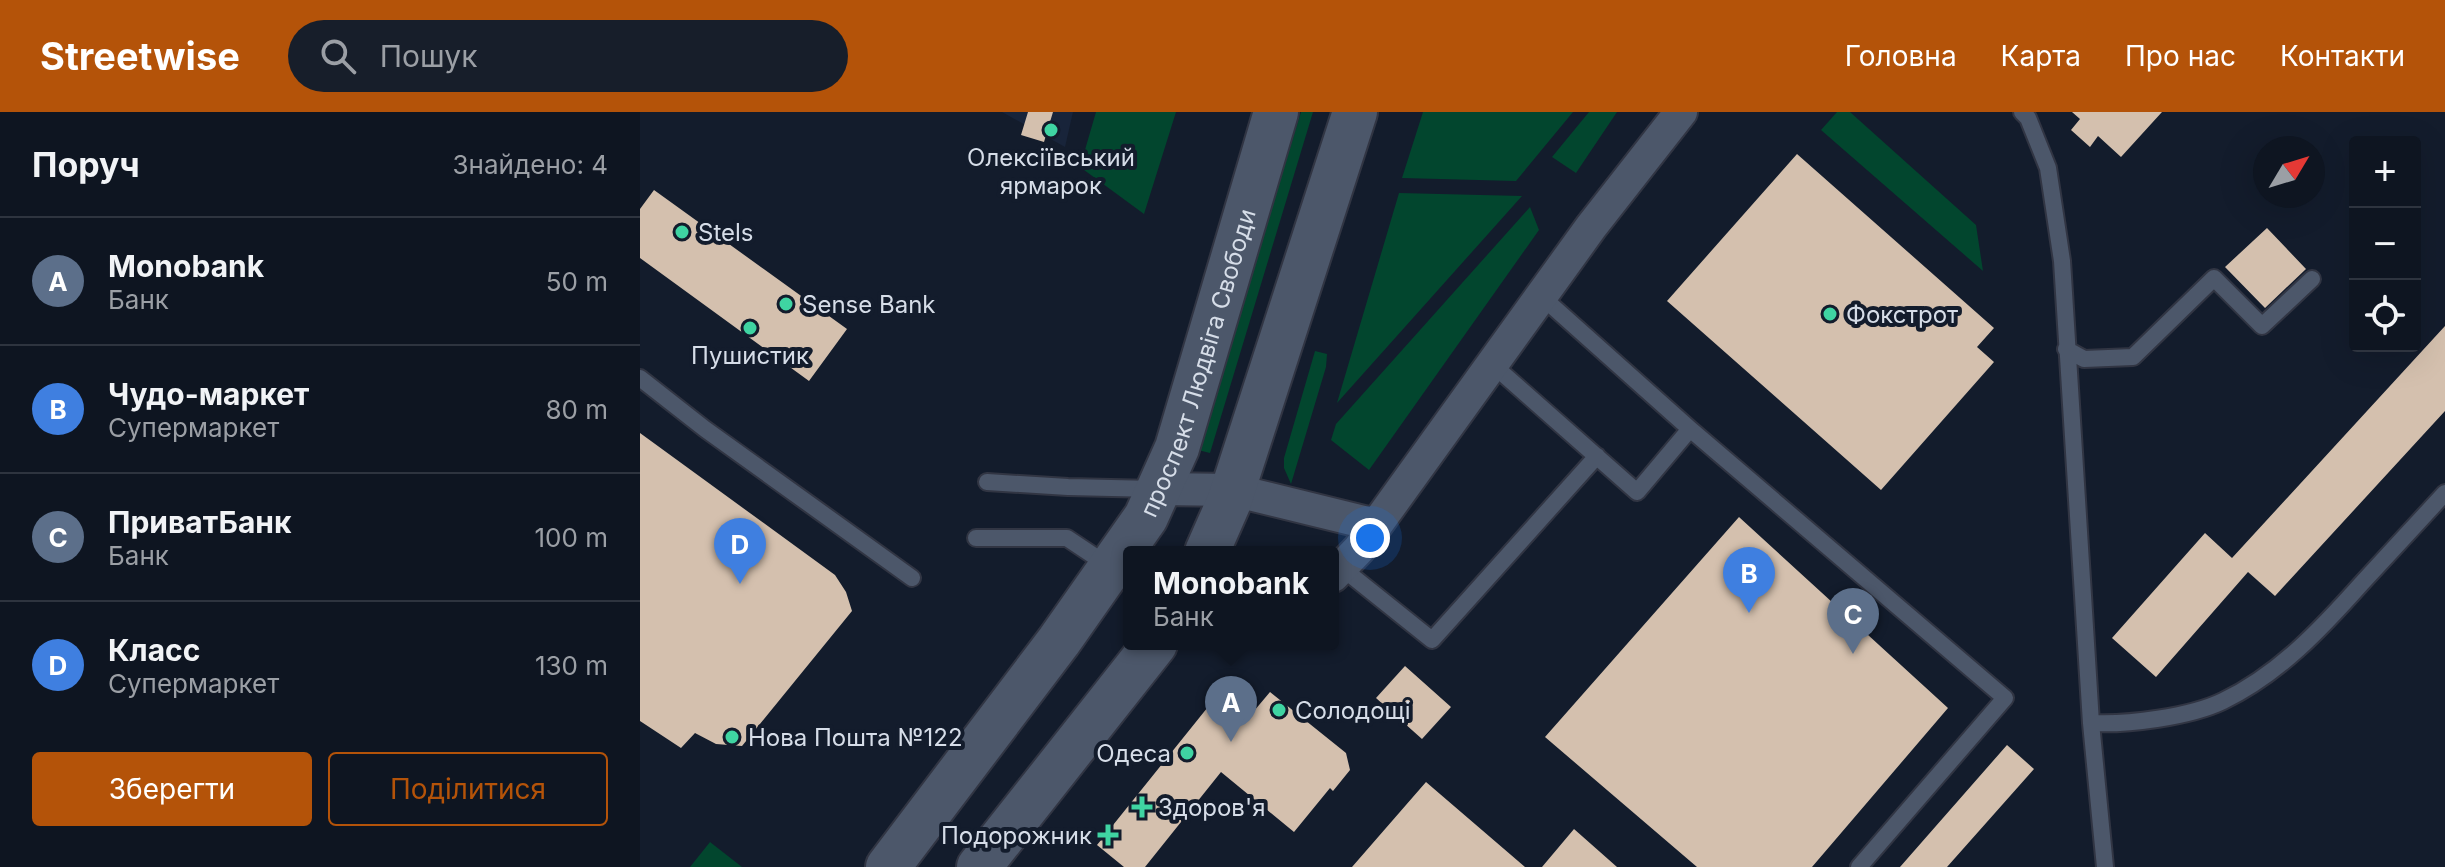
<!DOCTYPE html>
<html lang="uk">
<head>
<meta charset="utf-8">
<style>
  body { margin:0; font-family:Inter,sans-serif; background:#171e2a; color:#f1f3f6 }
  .controls { position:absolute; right:24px; top:24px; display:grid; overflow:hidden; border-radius:8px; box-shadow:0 8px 32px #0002 }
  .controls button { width:72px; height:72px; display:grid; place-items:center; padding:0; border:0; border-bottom:2px solid #2e343f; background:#0e1521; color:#f1f3f6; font:40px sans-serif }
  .compass { position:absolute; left:1613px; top:24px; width:72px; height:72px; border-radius:50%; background:#0e1521; box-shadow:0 8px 32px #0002; rotate:52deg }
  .you { position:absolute; left:730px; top:426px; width:28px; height:28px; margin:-20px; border:6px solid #fff; border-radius:50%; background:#1a73e8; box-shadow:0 0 0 12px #1a73e833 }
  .badge { display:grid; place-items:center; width:52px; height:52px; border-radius:50%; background:#b45309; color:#fff; font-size:26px; font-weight:700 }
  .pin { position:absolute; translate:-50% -66px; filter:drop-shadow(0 2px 4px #0008) }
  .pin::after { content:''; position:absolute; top:42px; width:28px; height:24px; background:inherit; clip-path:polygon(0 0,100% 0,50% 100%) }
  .popup { position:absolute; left:483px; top:434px; width:216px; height:104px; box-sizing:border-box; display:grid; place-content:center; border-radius:8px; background:#0e1521; filter:drop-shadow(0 2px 6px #0005); font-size:26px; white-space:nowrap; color:#9b9fa5 }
  .popup b { font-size:30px; color:#f1f3f6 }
  .popup::after { content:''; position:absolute; left:50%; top:100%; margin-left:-16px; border:16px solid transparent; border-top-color:#0e1521 }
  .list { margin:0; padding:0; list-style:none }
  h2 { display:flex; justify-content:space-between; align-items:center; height:104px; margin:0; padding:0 32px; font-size:34px }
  h2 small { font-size:26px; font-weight:400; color:#9b9fa5 }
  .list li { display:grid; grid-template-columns:52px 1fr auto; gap:24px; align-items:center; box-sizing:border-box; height:128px; padding:0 32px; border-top:2px solid #2e343f }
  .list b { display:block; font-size:30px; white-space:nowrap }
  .list p { margin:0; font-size:26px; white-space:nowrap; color:#9b9fa5 }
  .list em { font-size:26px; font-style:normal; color:#9b9fa5 }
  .actions { display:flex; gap:16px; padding:24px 32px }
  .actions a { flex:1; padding:18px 0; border:2px solid #b45309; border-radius:8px; text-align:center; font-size:28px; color:#b45309 }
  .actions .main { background:#b45309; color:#fff }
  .icon { flex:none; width:44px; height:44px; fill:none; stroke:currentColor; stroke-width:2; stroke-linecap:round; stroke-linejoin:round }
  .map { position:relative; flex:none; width:1805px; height:755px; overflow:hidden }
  header { display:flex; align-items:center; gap:48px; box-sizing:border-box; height:112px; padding:0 40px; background:#b45309; color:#fff }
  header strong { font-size:38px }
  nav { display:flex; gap:44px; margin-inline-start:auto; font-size:28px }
  .search { width:560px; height:72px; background:#171e2a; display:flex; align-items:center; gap:20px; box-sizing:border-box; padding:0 28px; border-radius:44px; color:#9b9fa5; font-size:30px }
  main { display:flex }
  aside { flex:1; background:#0e1521 }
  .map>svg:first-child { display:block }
  .built { fill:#18243a }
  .green { fill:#02462e }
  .building { fill:#d4c0ae }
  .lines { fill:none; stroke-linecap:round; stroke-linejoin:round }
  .lane-casing { stroke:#313543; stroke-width:20 }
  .street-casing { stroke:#313543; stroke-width:36 }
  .secondary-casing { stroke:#313543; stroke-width:48 }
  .lane { stroke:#4c576a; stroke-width:16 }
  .street { stroke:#4c576a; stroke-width:32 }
  .secondary { stroke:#4c576a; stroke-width:44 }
  .poi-dot { fill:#3fd4a2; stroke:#131c2c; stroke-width:3 }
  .labels { text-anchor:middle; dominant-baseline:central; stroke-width:8; stroke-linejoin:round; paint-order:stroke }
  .poi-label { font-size:24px; fill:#d6dde8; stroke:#131c2c; text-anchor:start }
  .street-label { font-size:24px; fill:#d6dde8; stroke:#131c2c }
</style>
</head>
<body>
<header>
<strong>Streetwise</strong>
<div class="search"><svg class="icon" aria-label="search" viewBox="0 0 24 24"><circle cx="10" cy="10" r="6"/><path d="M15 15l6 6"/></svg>Пошук</div>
<nav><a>Головна</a><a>Карта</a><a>Про нас</a><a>Контакти</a></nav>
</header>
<main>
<aside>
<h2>Поруч<small>Знайдено: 4</small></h2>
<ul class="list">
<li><span class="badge" style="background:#5c6f8a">A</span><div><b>Monobank</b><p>Банк</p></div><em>50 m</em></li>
<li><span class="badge" style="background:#3f7fe0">B</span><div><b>Чудо-маркет</b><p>Супермаркет</p></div><em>80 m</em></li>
<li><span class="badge" style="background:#5c6f8a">C</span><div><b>ПриватБанк</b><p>Банк</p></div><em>100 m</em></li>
<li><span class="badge" style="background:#3f7fe0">D</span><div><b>Класс</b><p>Супермаркет</p></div><em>130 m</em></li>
</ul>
<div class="actions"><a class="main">Зберегти</a><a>Поділитися</a></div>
</aside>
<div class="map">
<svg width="1805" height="755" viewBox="0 0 1805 755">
  <rect width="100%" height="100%" fill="#131c2c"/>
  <!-- built -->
  <path class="built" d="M362 0H433L425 35Z"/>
  <!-- green -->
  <path class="green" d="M456 0H536L504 102 440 55Z
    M661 0H673L570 341 558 338Z
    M783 0H933L876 69 762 66Z
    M949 0H977L936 61 912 45Z
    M1197 0H1210L1336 113 1343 159 1181 18Z
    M759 81 882 84 697 291Z
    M890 95 899 118 729 358 691 328 696 312Z
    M675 239 687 242 686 255 651 372 644 356V346Z
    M70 730 102 755H50Z"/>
  <!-- building -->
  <path class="building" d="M388 0H413L404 30 381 23Z
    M1432 0H1522L1481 45 1458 24 1450 35 1431 18 1440 7Z
    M1157 42 1354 216 1337 235 1354 250 1241 378 1027 189Z
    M14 78 207 217 169 269 0 146V97Z
    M1627 116 1666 157 1625 196 1585 155Z
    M1805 214V299L1635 484 1608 460 1516 565 1472 526 1565 421 1592 446Z
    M0 321 195 463 206 480 212 499 102 634 76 632 55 621 41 636 0 609Z
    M1099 405 1308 596 1172 755H1057L905 625Z
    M765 554 811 595 782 627 736 586Z
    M584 575 614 599 630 580 706 641 710 658 693 679 690 676 654 720 581 660 505 755H484L457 733Z
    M1367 633 1394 657 1307 755H1260Z
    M786 670 885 755H712Z
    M934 717 977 755H902Z"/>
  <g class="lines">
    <defs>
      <path id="lane" d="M1382 0 1388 6 1408 56 1422 149 1451 611 1465 755
        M901 184 1050 317 1365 586 1219 755
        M1426 237 1444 247 1493 245 1574 166 1622 214 1672 167
        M852 252 997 380 1050 317
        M0 266 65 317 272 466
        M347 370 428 375 515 377
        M336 426H427L469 454
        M702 456 792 528 957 344
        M1451 611C1487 613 1550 605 1583 589 1639 562 1681 517 1722 471 1750 441 1777 411 1805 381"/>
      <path id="street" d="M520 377 593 378 736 413
        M693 464 719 437 951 115 1041 0"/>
      <g id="secondary">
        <path d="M567 440 589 390 715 0"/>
        <path id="s1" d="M248 755 419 529 506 405 537 336 636 0"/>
        <path d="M339 755 515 532"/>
      </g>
    </defs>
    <!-- lane casing -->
    <use href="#lane" class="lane-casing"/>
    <!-- street casing -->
    <use href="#street" class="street-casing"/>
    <!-- secondary casing -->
    <use href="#secondary" class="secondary-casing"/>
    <!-- lane -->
    <use href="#lane" class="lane"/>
    <!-- street -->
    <use href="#street" class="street"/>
    <!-- secondary -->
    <use href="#secondary" class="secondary"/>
  </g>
  <!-- markers -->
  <g class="poi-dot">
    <circle cx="411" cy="18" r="8"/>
    <circle cx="42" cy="120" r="8"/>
    <circle cx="146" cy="192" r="8"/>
    <circle cx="1190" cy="202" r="8"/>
    <circle cx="110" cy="216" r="8"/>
    <circle cx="639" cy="598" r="8"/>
    <circle cx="92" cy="625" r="8"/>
    <circle cx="547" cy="641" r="8"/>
    <path d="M498 683h8v8h8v8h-8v8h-8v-8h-8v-8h8z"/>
    <path d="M464 711h8v8h8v8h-8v8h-8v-8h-8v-8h8z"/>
  </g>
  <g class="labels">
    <!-- poi labels -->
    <g class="poi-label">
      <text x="411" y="45" text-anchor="middle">Олексіївський<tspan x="411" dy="28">ярмарок</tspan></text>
      <text x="58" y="120">Stels</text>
      <text x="162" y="192">Sense Bank</text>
      <text x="1206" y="202">Фокстрот</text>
      <text x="110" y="243" text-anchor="middle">Пушистик</text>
      <text x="655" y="598">Солодощі</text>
      <text x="108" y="625">Нова Пошта №122</text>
      <text x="531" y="641" text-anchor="end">Одеса</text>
      <text x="518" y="695">Здоров'я</text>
      <text x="452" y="723" text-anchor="end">Подорожник</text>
    </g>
    <!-- street labels -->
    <g class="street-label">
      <text stroke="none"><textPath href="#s1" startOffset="598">проспект Людвіга Свободи</textPath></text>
    </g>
  </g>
</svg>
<div class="controls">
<button>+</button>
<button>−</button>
<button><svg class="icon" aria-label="locate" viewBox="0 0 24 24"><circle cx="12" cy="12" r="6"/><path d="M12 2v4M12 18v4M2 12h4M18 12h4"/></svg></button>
</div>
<svg class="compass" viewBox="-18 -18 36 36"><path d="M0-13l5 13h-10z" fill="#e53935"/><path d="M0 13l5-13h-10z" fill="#9b9fa5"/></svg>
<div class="you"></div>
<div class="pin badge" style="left:591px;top:630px;background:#5c6f8a">A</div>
<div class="popup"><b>Monobank</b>Банк</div>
<div class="pin badge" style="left:1109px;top:501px;background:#3f7fe0">B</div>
<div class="pin badge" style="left:1213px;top:542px;background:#5c6f8a">C</div>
<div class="pin badge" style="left:100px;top:472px;background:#3f7fe0">D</div>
</div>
</main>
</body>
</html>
